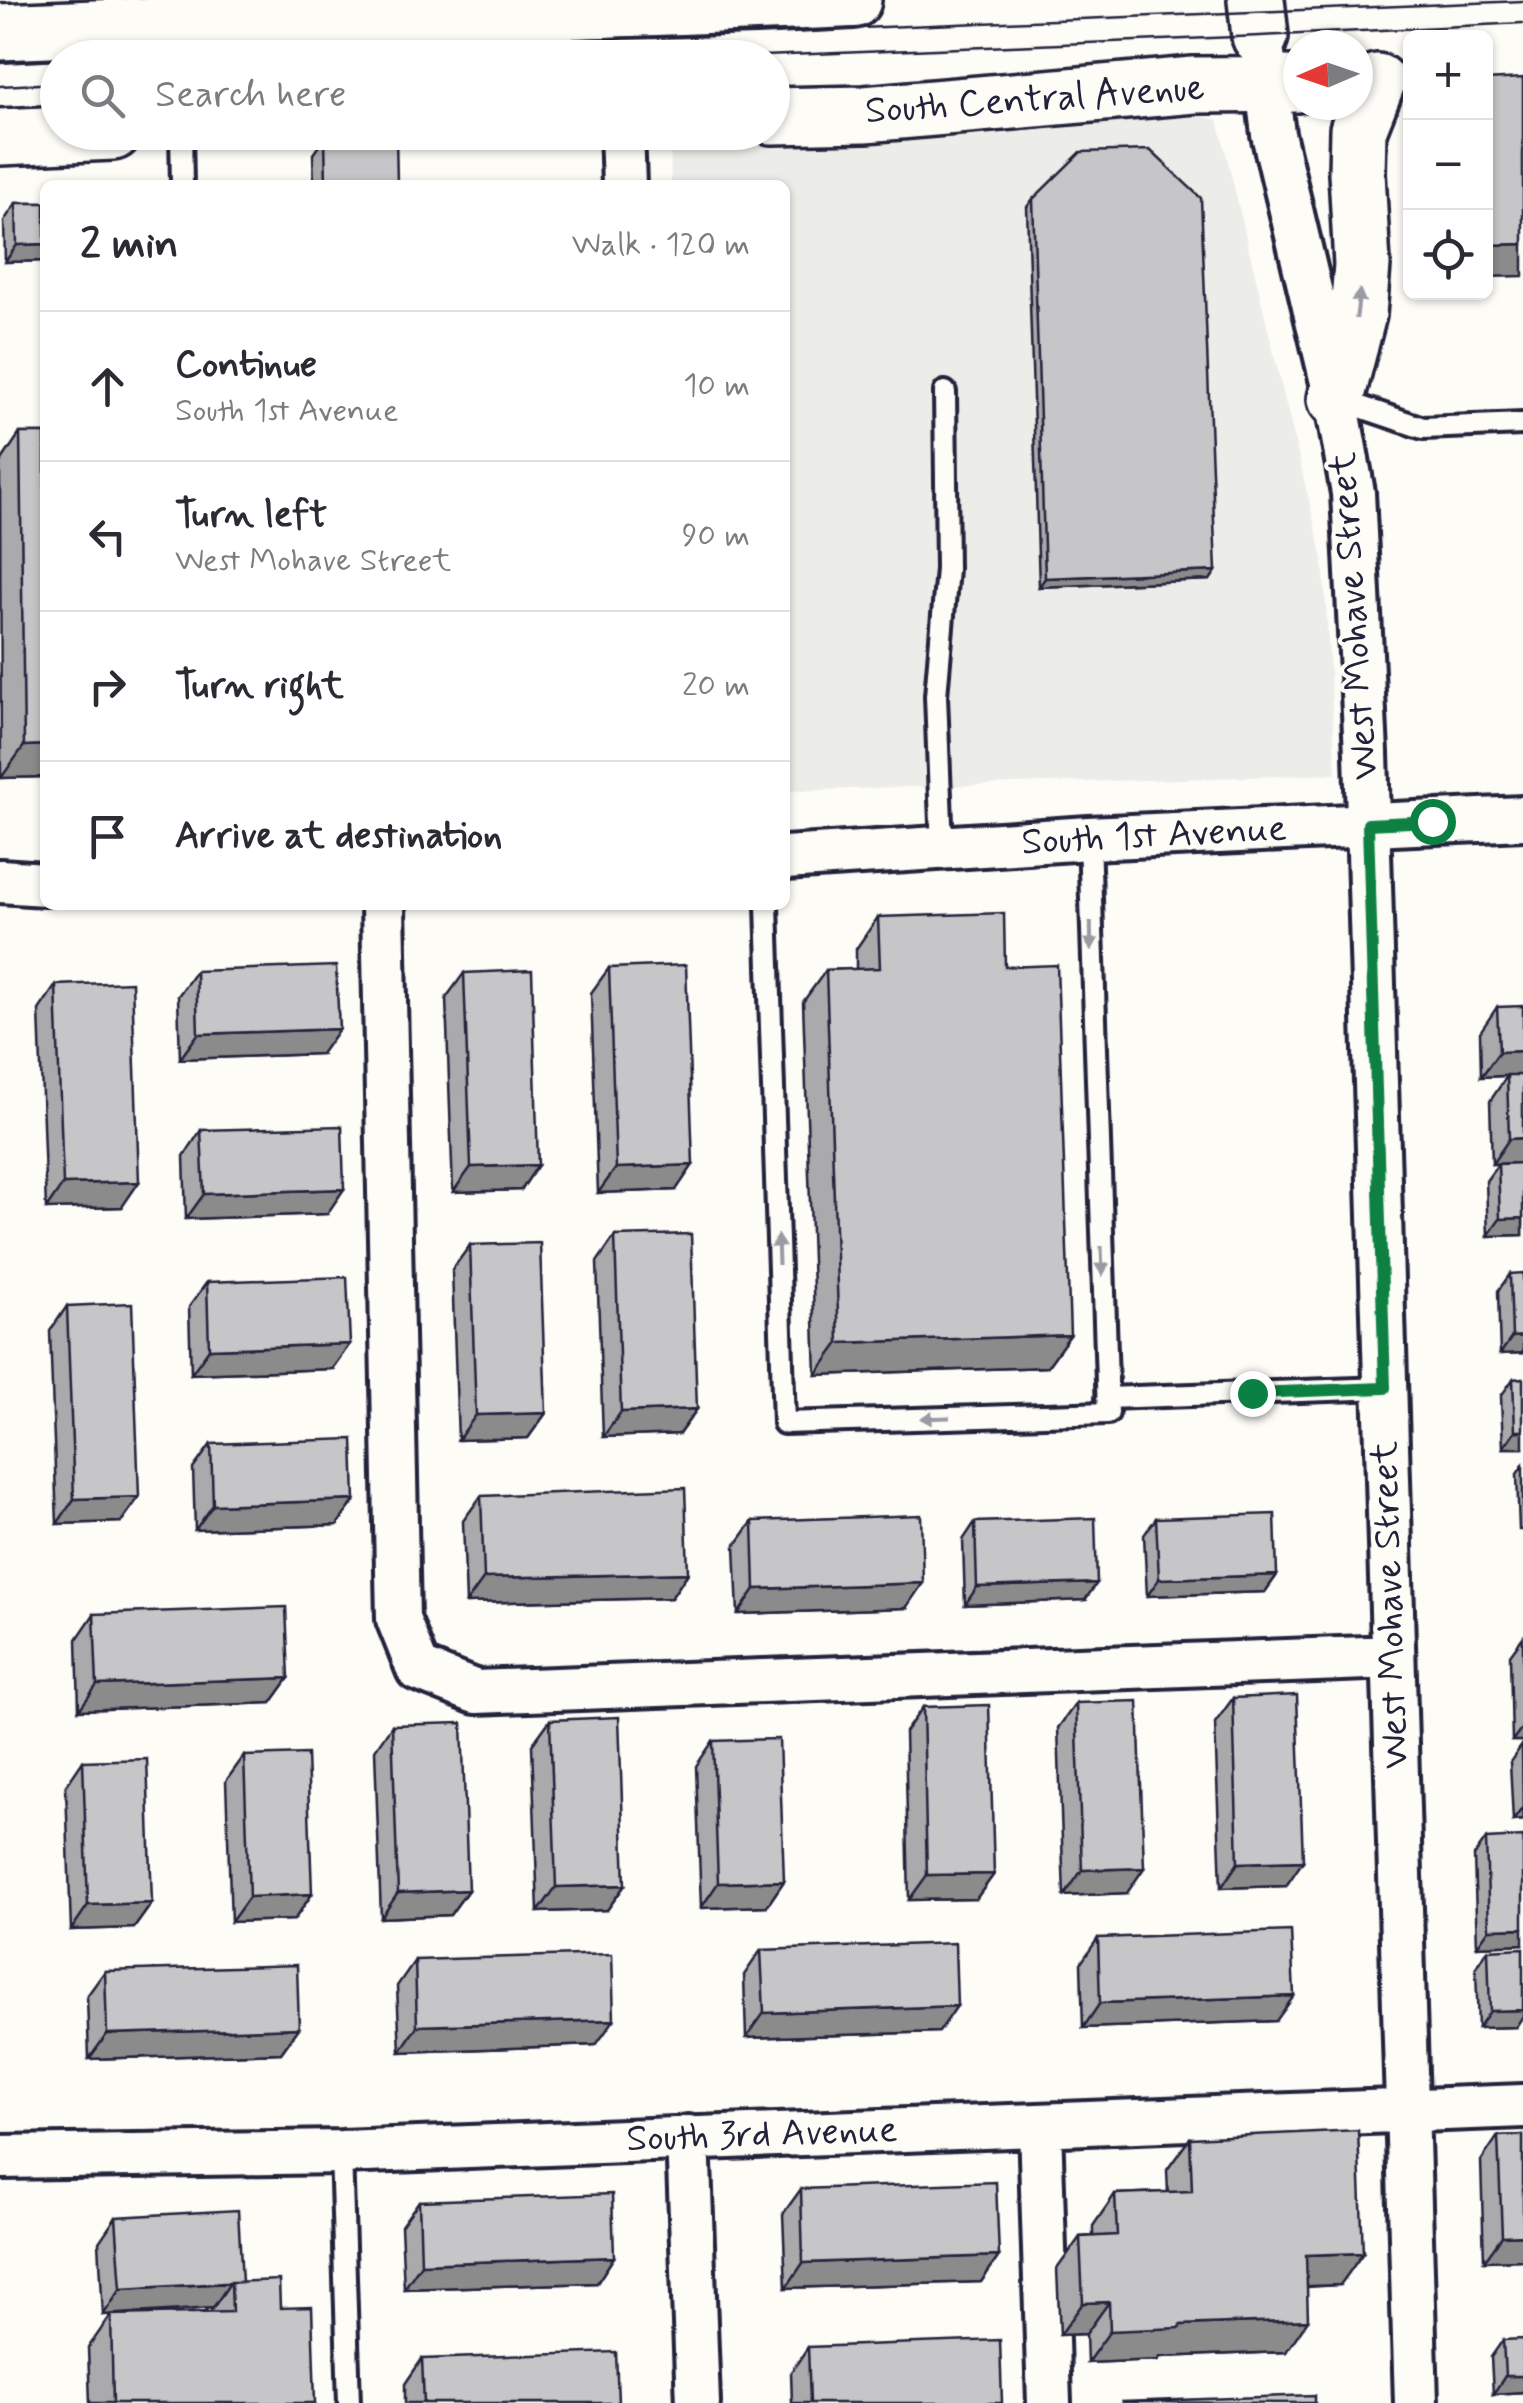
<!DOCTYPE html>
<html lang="en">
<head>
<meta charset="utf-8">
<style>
  body { margin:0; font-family:Mynerve,sans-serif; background:#f7f7f7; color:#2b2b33 }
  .controls { position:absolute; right:30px; top:30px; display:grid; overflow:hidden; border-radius:15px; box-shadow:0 2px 8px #0004 }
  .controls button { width:90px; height:90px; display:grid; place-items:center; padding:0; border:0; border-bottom:2px solid #e1e1e2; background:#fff; color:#2b2b33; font:50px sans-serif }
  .compass { position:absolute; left:1283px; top:30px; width:90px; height:90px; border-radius:50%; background:#fff; box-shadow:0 2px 8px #0004; rotate:268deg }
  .stop { position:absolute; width:30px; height:30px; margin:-22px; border:8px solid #0b8043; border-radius:50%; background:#fff }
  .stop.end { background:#0b8043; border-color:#fff; box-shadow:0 2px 10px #0008 }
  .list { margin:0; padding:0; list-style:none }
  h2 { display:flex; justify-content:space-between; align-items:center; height:130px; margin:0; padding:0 40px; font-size:42px }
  h2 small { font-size:32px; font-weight:400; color:#7c7c81 }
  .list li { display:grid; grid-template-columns:65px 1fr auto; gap:30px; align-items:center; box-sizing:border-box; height:150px; padding:0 40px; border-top:2px solid #e1e1e2 }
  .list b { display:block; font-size:38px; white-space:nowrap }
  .list p { margin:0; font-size:32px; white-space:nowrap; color:#7c7c81 }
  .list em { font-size:32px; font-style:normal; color:#7c7c81 }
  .icon { flex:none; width:55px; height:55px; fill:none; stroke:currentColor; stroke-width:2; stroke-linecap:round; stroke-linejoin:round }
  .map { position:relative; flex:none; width:1523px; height:2403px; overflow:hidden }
  .search { position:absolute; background:#fff; box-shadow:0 2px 8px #0004; left:40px; top:40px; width:750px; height:110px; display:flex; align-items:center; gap:25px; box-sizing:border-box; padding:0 35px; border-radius:55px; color:#7c7c81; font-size:38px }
  .panel { position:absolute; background:#fff; box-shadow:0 2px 8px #0004; left:40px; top:180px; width:750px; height:730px; border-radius:15px }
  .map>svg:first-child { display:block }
  .built { fill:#ecece9 }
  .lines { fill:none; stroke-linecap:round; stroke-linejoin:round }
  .lane-casing { stroke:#22223b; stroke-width:28 }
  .street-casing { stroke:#22223b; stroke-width:50 }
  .secondary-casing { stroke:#22223b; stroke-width:62 }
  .lane { stroke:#fdfcf7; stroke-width:20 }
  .street { stroke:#fdfcf7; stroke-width:42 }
  .secondary { stroke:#fdfcf7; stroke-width:55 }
  .tram { stroke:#22223b; stroke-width:2.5 }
  .wall { fill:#aaaaac; stroke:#22223b; stroke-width:2.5 }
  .shaded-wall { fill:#8b8b8c; stroke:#22223b; stroke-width:2.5 }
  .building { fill:#c6c6c8; stroke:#22223b; stroke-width:2.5 }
  .oneway { fill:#9a9aa2 }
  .route { stroke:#0b8043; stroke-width:12 }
  .labels { text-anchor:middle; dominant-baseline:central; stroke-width:8; stroke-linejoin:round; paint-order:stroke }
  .street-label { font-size:38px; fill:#22223b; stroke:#fdfcf7 }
</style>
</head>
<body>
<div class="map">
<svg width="1523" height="2403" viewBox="0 0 1523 2403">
  <rect width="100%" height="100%" fill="#fdfcf7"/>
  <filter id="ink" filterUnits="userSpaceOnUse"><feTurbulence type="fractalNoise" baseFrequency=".01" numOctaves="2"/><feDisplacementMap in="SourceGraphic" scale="20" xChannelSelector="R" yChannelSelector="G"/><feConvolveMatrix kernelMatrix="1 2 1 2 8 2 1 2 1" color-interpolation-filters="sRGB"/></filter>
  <g filter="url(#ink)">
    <!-- built -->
    <path class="built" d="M1146 103 1218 120 1323 559 1336 774 785 791V185H671L670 133 772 132Z"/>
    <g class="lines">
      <defs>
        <path id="lane" d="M181 132 182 185
          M1340 400 1423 428 1523 424
          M942 848 936 696 947 569 945 392
          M767 905 784 1423 1108 1413 1089 838
          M1107 1398 1385 1388
          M341 2152 349 2403"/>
        <path id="street" d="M1263 54 1273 134 1336 399 1353 493 1366 753 1416 2403
          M622 132 624 185
          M785 858 1089 838 1523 818
          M0 881 45 884
          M383 905 398 1619 418 1669 476 1692 1393 1657
          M1040 2126 1049 2403
          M688 2137 698 2403
          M0 2157 341 2152 1523 2106"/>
        <path id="secondary" d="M1256 0 1260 36
          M0 32 360 17 756 5 853 0
          M772 116 865 114 1194 85 1298 84
          M0 137 113 132
          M1336 399 1358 314 1362 265 1357 173 1358 130 1377 82"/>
      </defs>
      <!-- lane casing -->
      <use href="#lane" class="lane-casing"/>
      <!-- street casing -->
      <use href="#street" class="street-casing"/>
      <!-- secondary casing -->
      <use href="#secondary" class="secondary-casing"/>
      <!-- lane -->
      <use href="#lane" class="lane"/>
      <!-- street -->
      <use href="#street" class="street"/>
      <!-- secondary -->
      <use href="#secondary" class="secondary"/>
      <!-- tram -->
      <path class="tram" d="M122 58 1523 1
        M711 58 1260 36 1523 23
        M0 63 58 60
        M0 86 58 83"/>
    </g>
    <!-- wall -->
    <path class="wall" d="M325 137 397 184 403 185H314L313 154Z
      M1033 199 1216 571 1210 580 1039 587 1027 207Z
      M16 203H45V261L5 262 4 221Z
      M20 433H45V777L1 778 0 463Z
      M878 917 1005 967 1070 1335 1047 1367 816 1375 803 1002 826 970 856 969V949Z
      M609 968 676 1190 598 1193 591 993Z
      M196 971 321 1054 180 1059 178 996Z
      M464 973 538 1165 521 1190 453 1192 446 998Z
      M56 985 122 1207 46 1209 39 1010Z
      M1497 1007 1523 1163 1492 1164 1490 1101 1507 1076 1481 1077 1480 1032Z
      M201 1130 327 1214 186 1219 184 1156Z
      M1523 1163V1235L1488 1236 1486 1181 1498 1164Z
      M615 1236 697 1409 679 1434 603 1437 597 1262Z
      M470 1245 546 1413 528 1438 458 1440 452 1270Z
      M1510 1274 1523 1353 1500 1354 1498 1291Z
      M207 1282 332 1369 191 1374 189 1307Z
      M67 1306 139 1497 121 1522 57 1524 50 1331Z
      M1513 1379 1523 1448H1503L1501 1396Z
      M211 1444 355 1500 337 1525 195 1530 193 1469Z
      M1523 1465V1530H1519L1517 1474Z
      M481 1496 688 1573 671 1598 466 1603 463 1521Z
      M1156 1518 1277 1575 1265 1592 1147 1596 1144 1535Z
      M753 1521 906 1608 738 1614 735 1546Z
      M975 1522 1085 1600 965 1605 963 1540Z
      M94 1614 289 1678 271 1703 79 1710 77 1639Z
      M1523 1637V1741H1512L1510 1655Z
      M1233 1698 1286 1886 1221 1888 1215 1723Z
      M1076 1703 1127 1893 1064 1896 1058 1728Z
      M923 1707 994 1874 976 1899 909 1900 905 1732Z
      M550 1720 625 1885 607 1910 538 1912 532 1745Z
      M392 1725 468 1890 450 1915 381 1918 375 1750Z
      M713 1741 784 1881 767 1906 701 1908 696 1766Z
      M1522 1745 1523 1820 1513 1821 1510 1762Z
      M244 1756 312 1894 294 1920 231 1922 226 1781Z
      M83 1761 152 1903 134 1928 71 1930 66 1786Z
      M1486 1839 1523 1944 1477 1946 1474 1856Z
      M1098 1938 1276 2021 1083 2028 1081 1963Z
      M761 1950 939 2032 746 2038 744 1975Z
      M1488 1950 1516 2027 1478 2028 1476 1967Z
      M415 1960 596 2045 400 2052 397 1986Z
      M105 1971 299 2028 281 2053 89 2059 87 1996Z
      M1523 2135V2260L1484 2261 1481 2161 1498 2136Z
      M1190 2138 1340 2285 1307 2287 1286 2352 1160 2357 1158 2360 1087 2363 1086 2334 1060 2335 1057 2269 1080 2237 1093 2236V2226L1115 2194 1168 2192 1167 2170Z
      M801 2189 999 2256 981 2282 786 2288 783 2214Z
      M419 2201 614 2257 597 2283 404 2289 401 2226Z
      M116 2217 242 2282 280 2308 315 2403H90L88 2348 111 2315 210 2312 213 2308 103 2315 99 2242Z
      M1503 2340 1523 2392 1493 2394 1491 2357Z
      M808 2347 1002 2403H792L791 2372Z
      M422 2359 618 2403H405V2384Z"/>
    <!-- shaded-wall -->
    <path class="shaded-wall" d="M45 244V261L5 262 17 245Z
      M1523 244V276L1486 277V245Z
      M1216 571 1210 580 1039 587 1045 578Z
      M45 745V777L1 778 24 746Z
      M339 1029 321 1054 180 1059 198 1034Z
      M1523 1051V1075L1481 1077 1499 1052Z
      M1523 1138V1163L1492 1164 1509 1139Z
      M538 1165 521 1190 453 1192 471 1167Z
      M693 1165 676 1190 598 1193 616 1168Z
      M139 1182 122 1207 46 1209 63 1184Z
      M344 1189 327 1214 186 1219 204 1194Z
      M1523 1218V1235L1488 1236 1500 1219Z
      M1070 1335 1047 1367 816 1375 839 1343Z
      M1523 1336V1353L1500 1354 1512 1337Z
      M350 1344 332 1369 191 1374 209 1349Z
      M697 1409 679 1434 603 1437 621 1412Z
      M546 1413 528 1438 458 1440 476 1415Z
      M1515 1431H1523V1448H1503Z
      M139 1497 121 1522 57 1524 74 1499Z
      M355 1500 337 1525 195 1530 213 1505Z
      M688 1573 671 1598 466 1603 484 1578Z
      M1277 1575 1265 1592 1147 1596 1159 1579Z
      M923 1583 906 1608 738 1614 755 1589Z
      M1097 1583 1085 1600 965 1605 977 1587Z
      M289 1678 271 1703 79 1710 97 1685Z
      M1523 1726V1741H1512Z
      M1523 1807V1820L1513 1821Z
      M1303 1861 1286 1886 1221 1888 1238 1863Z
      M1144 1868 1127 1893 1064 1896 1082 1870Z
      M994 1874 976 1899 909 1900 927 1875Z
      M784 1881 767 1906 701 1908 718 1883Z
      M625 1885 607 1910 538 1912 556 1887Z
      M468 1890 450 1915 381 1918 398 1893Z
      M312 1894 294 1920 231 1922 249 1897Z
      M152 1903 134 1928 71 1930 88 1905Z
      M1523 1928V1944L1477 1946 1489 1929Z
      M1294 1996 1276 2021 1083 2028 1100 2003Z
      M957 2006 939 2032 746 2038 764 2013Z
      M1523 2010V2016L1516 2027 1478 2028 1490 2011Z
      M614 2020 596 2045 400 2052 417 2026Z
      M299 2028 281 2053 89 2059 107 2034Z
      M1523 2235V2260L1484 2261 1502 2236Z
      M1363 2253 1340 2285 1283 2287 1306 2255Z
      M999 2256 981 2282 786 2288 803 2263Z
      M614 2257 597 2283 404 2289 421 2264Z
      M230 2283 213 2308 103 2315 121 2289Z
      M1109 2302 1086 2334 1060 2335 1083 2303Z
      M1308 2320 1286 2352 1160 2357 1158 2360 1087 2363 1110 2331 1180 2325Z
      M1505 2376H1523V2392L1493 2394Z"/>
    <!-- building -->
    <path class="building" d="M1523 78V244L1486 245V80Z
      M396 136 397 184 326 185 325 137Z
      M1150 150 1201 198 1216 571 1045 578 1033 199 1081 152Z
      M403 184V185H344Z
      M16 203H45V244L17 245Z
      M20 433H45V745L24 746Z
      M1004 913 1005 967 1057 965 1070 1335 839 1343 826 970 880 968 878 917Z
      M686 965 693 1165 616 1168 609 968Z
      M336 966 339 1029 198 1034 196 971Z
      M532 970 538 1165 471 1167 464 973Z
      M132 982 139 1182 63 1184 56 985Z
      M1523 1006V1051L1499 1052 1497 1007Z
      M1507 1075H1523V1138L1509 1139Z
      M342 1126 344 1189 204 1194 201 1130Z
      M1523 1163V1218L1500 1219 1498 1164Z
      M691 1234 697 1409 621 1412 615 1236Z
      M540 1243 546 1413 476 1415 470 1245Z
      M1523 1273V1336L1512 1337 1510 1274Z
      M347 1277 350 1344 209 1349 207 1282Z
      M132 1303 139 1497 74 1499 67 1306Z
      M1523 1378V1431H1515L1513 1379Z
      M353 1439 355 1500 213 1505 211 1444Z
      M685 1488 688 1573 484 1578 481 1496Z
      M1275 1514 1277 1575 1159 1579 1156 1518Z
      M921 1515 923 1583 755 1589 753 1521Z
      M1095 1518 1097 1583 977 1587 975 1522Z
      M286 1607 289 1678 97 1685 94 1614Z
      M1297 1695 1303 1861 1238 1863 1233 1698Z
      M1138 1701 1144 1868 1082 1870 1076 1703Z
      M989 1705 994 1874 927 1875 923 1707Z
      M619 1717 625 1885 556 1887 550 1720Z
      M462 1723 468 1890 398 1893 392 1725Z
      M779 1739 784 1881 718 1883 713 1741Z
      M307 1754 312 1894 249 1897 244 1756Z
      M147 1759 152 1903 88 1905 83 1761Z
      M1523 1837V1928L1489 1929 1486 1839Z
      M1291 1931 1294 1996 1100 2003 1098 1938Z
      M955 1943 957 2006 764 2013 761 1950Z
      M1523 1948V2010L1490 2011 1488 1950Z
      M612 1954 614 2020 417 2026 415 1960Z
      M297 1965 299 2028 107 2034 105 1971Z
      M1358 2130 1363 2253 1306 2255 1308 2320 1180 2325V2328L1110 2331 1109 2302 1083 2303 1080 2237 1117 2235 1115 2194 1192 2191 1190 2138Z
      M1523 2135V2235L1502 2236 1498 2136Z
      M996 2182 999 2256 803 2263 801 2189Z
      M612 2194 614 2257 421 2264 419 2201Z
      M238 2210 242 2282 121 2289 116 2217Z
      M279 2280 280 2308 312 2307 315 2403H113L111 2315 232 2312 231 2282Z
      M1523 2339V2376H1505L1503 2340Z
      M1000 2340 1002 2403H810L808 2347Z
      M616 2352 618 2403H424L422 2359Z
      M1315 2395V2403L1121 2402Z"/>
    <!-- one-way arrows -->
    <defs><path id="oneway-solid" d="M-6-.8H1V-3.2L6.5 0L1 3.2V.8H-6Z" transform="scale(2.5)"/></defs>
    <g class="oneway">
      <use href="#oneway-solid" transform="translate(1358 304) rotate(-83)"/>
      <use href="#oneway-solid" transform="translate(1091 936) rotate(89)"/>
      <use href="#oneway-solid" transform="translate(778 1250) rotate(-92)"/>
      <use href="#oneway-solid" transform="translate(1102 1261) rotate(88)"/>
      <use href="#oneway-solid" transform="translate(935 1418) rotate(178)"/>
    </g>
  </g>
  <g class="lines" filter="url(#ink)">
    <!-- route -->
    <path class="route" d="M1252 1393 1385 1388 1368 824 1432 821"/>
  </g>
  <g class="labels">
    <!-- street labels -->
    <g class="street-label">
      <text transform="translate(1035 100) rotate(-4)">South Central Avenue</text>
      <text transform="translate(1355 616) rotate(-94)">West Mohave Street</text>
      <text transform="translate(1154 836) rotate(-3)">South 1st Avenue</text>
      <text transform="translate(1391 1605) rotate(-92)">West Mohave Street</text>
      <text transform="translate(762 2135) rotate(-2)">South 3rd Avenue</text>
    </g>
  </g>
</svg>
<div class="controls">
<button>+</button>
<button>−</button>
<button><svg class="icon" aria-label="locate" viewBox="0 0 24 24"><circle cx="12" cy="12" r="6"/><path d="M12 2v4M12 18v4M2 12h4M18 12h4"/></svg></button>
</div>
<svg class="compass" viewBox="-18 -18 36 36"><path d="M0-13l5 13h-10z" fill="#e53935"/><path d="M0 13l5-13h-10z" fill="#7c7c81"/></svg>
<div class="stop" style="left:1432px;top:821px"></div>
<div class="stop end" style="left:1252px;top:1393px"></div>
<div class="search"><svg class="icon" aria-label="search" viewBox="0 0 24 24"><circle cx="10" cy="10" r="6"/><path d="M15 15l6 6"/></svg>Search here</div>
<section class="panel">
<h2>2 min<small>Walk · 120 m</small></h2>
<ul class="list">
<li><svg class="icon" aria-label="ahead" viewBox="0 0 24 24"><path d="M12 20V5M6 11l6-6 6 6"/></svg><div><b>Continue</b><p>South 1st Avenue</p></div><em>10 m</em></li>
<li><svg class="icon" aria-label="left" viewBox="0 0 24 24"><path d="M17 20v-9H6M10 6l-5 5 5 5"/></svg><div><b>Turn left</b><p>West Mohave Street</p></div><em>90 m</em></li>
<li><svg class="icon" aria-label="right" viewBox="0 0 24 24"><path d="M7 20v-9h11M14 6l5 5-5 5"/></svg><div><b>Turn right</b></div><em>20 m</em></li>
<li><svg class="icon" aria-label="arrive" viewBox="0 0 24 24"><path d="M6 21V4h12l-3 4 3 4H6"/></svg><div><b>Arrive at destination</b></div></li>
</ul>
</section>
</div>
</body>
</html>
